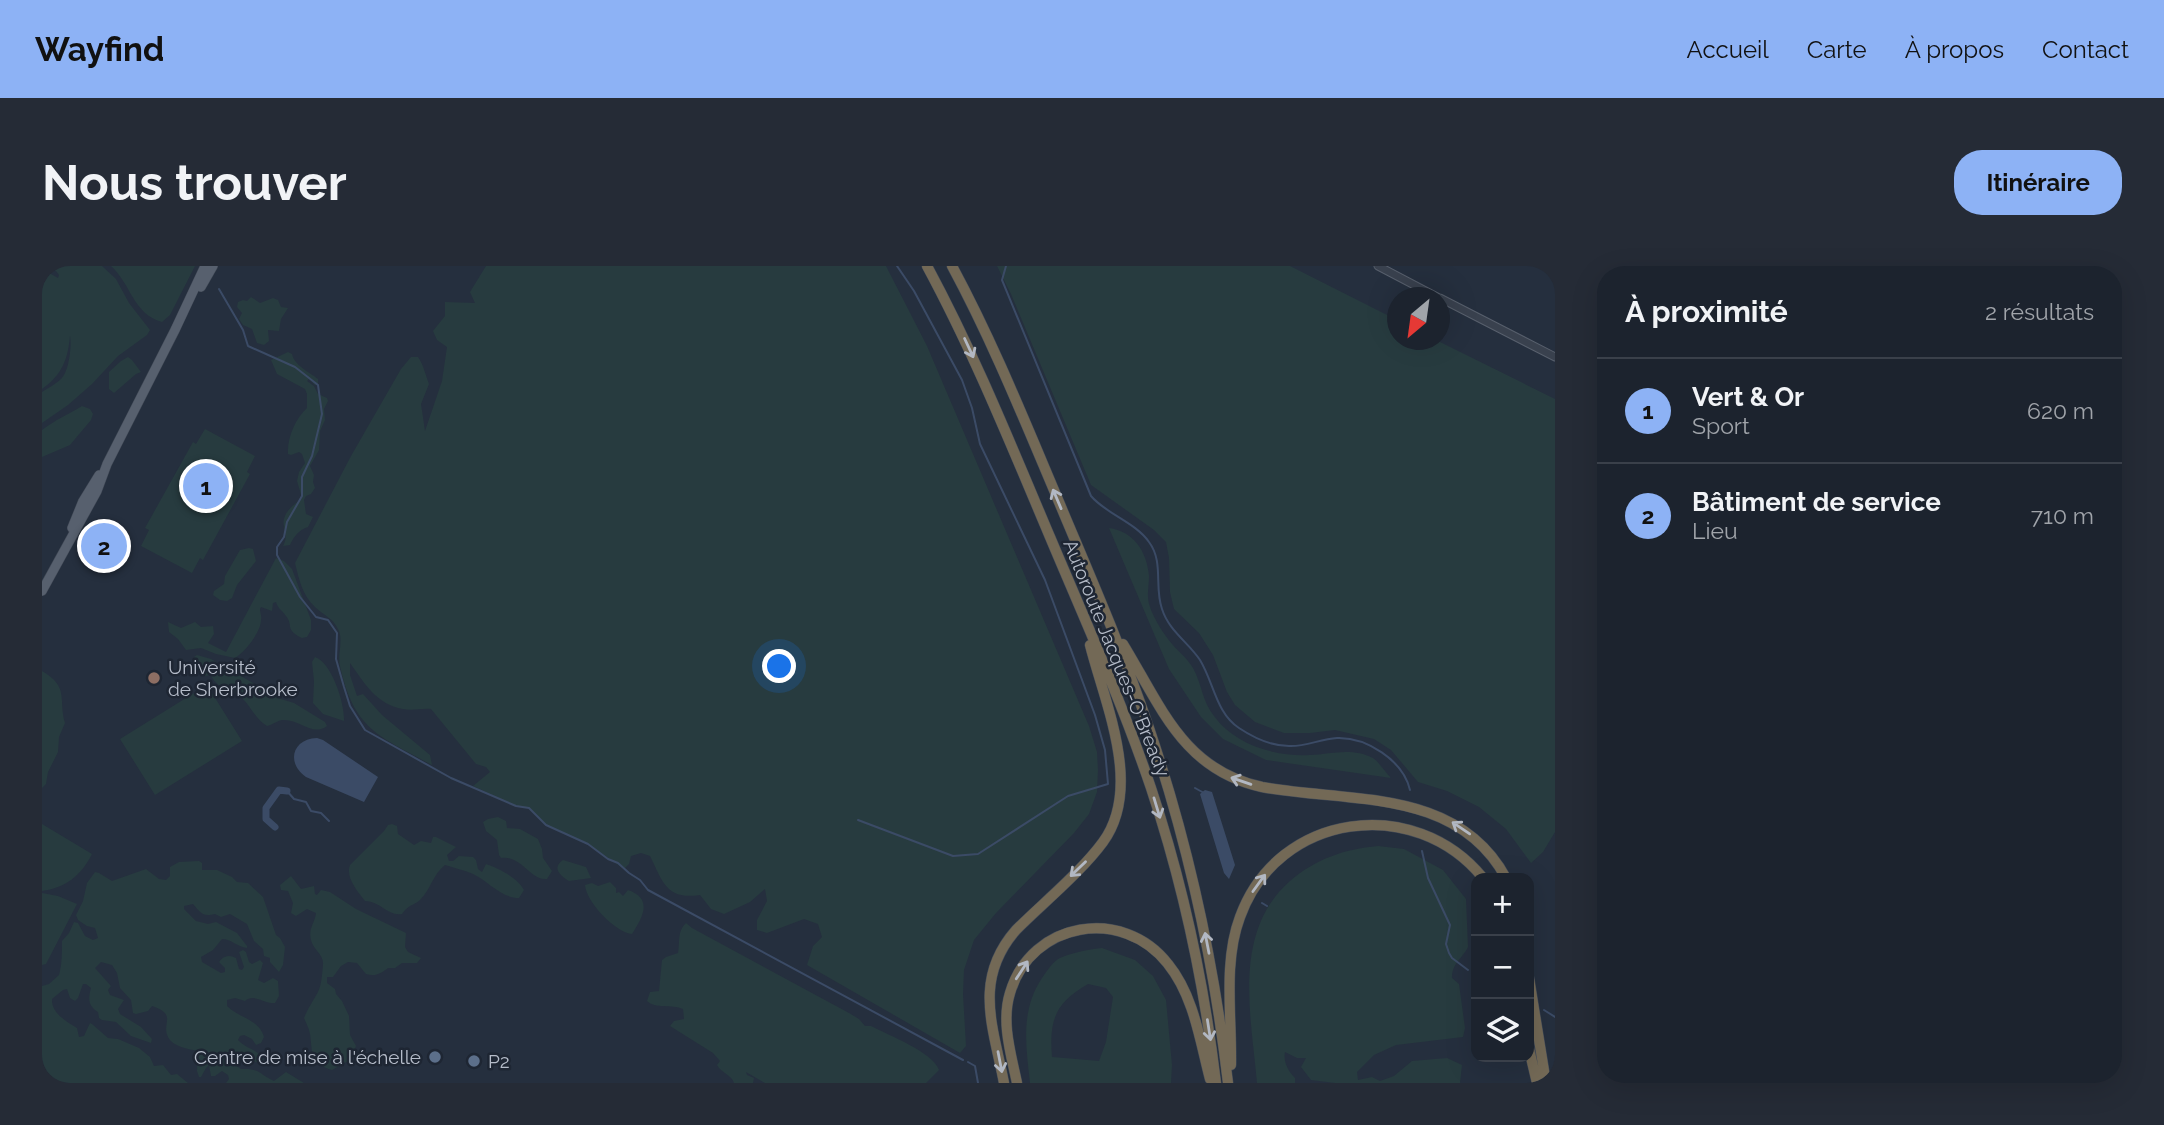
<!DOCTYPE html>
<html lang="fr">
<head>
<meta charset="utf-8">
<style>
  body { margin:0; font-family:Raleway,sans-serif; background:#252b36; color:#f1f3f6 }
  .controls { position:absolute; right:21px; bottom:21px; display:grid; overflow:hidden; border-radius:14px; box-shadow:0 7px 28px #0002 }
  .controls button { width:63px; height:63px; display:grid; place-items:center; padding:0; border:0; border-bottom:2px solid #3a404a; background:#1c232e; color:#f1f3f6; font:35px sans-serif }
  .compass { position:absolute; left:1345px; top:21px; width:63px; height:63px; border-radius:50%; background:#1c232e; box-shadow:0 7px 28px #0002; rotate:209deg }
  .you { position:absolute; left:738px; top:401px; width:24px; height:24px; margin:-18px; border:5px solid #fff; border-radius:50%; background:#1a73e8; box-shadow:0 0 0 10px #1a73e833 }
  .badge { display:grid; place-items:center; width:46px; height:46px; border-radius:50%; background:#8db2f5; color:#111; font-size:23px; font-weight:700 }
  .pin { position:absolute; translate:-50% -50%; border:4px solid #fff; box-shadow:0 2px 7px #0006 }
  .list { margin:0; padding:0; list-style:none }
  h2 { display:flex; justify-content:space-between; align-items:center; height:91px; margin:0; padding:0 28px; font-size:30px }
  h2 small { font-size:23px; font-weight:400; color:#a0a4aa }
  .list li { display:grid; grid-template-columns:46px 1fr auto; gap:21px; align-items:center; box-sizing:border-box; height:105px; padding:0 28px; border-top:2px solid #3a404a }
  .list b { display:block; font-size:26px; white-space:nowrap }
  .list p { margin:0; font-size:23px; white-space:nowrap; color:#a0a4aa }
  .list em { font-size:23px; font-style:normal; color:#a0a4aa }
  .icon { flex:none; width:38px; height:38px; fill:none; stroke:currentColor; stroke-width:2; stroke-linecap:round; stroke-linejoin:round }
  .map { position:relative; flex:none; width:1513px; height:817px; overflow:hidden; border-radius:28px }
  header { display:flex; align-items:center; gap:42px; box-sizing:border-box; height:98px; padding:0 35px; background:#8db2f5; color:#111 }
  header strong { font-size:33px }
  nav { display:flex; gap:38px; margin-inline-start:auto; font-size:24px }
  .intro { display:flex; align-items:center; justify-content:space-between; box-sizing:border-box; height:168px; padding:0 42px }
  h1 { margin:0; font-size:49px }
  .button { padding:18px 32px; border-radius:28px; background:#8db2f5; color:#111; font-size:24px; font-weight:700 }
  main { display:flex; gap:42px; padding:0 42px }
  aside { flex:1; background:#1c232e; border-radius:28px; box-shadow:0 7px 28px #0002 }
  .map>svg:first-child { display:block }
  .green { fill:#273b3f; fill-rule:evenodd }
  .water { fill:#3b4b66 }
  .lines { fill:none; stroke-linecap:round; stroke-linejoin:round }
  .stream { stroke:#3b4b66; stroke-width:2 }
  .canal { stroke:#3b4b66; stroke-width:7 }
  .minor-casing { stroke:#575f6c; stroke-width:9 }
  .major-casing { stroke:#424a57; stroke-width:10 }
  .highway-casing { stroke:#444c59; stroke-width:11 }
  .minor { stroke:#39414e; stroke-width:7 }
  .major { stroke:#57606e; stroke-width:9 }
  .highway { stroke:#736956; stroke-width:10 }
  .oneway { stroke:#b2b8c3 }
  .education-dot { fill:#8d6e63; stroke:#1e2633; stroke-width:2.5 }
  .service-dot { fill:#5c6f8a; stroke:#1e2633; stroke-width:2.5 }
  .labels { text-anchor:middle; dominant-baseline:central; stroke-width:5; stroke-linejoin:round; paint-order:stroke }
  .street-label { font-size:19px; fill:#b5bcc9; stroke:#1e2633 }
  .poi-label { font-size:19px; fill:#b5bcc9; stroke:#1e2633; text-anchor:start }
</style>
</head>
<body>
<header>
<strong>Wayfind</strong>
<nav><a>Accueil</a><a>Carte</a><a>À propos</a><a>Contact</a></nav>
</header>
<div class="intro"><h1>Nous trouver</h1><a class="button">Itinéraire</a></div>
<main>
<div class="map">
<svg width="1513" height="817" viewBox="0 0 1513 817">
  <rect width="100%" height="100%" fill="#252f3e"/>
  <!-- green -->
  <path class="green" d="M6 0H60L74 13 87 37 108 64 105 69 76 90 50 118 26 139 0 157V126C6 122 14 118 19 113 27 106 30 79 28 70 26 93 20 109 0 123V3L16 12 17 9 14 5Z
    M69 0H153L128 49 120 56C91 48 89 18 69 0Z
    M444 0H844L885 80 1047 460 1055 486 1056 504 1055 526 1047 548 1032 567 954 647 932 674 922 704 921 728 924 780 918 787 765 699 771 680 780 671 776 658 762 653 725 667 715 664V654L725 635 723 623 708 636 682 648 669 643 658 629C624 634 621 616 608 590L599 587 589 590 587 598 582 603 546 578 504 559 487 542 474 540 431 520 448 506 444 501 434 498 389 443C380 442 370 445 361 443 334 438 323 418 308 397V409L315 430 321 428 340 449 388 489 390 499C337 470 312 464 298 400 295 388 302 374 296 363 291 352 281 349 273 341 260 329 257 313 253 297L309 190 359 103 369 91H376C382 100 383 108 387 118L379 138 383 165 400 115 405 81 395 74 391 65 403 50V36L433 37 428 26Z
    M955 0H1248L1355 54 1356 74H1394L1513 133V566L1501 586 1489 597 1464 563 1437 541 1405 525 1376 516 1349 484 1332 473 1293 464 1268 467H1242L1213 456 1193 439 1185 426 1171 389 1157 367 1132 343 1128 326 1127 292 1124 276 1112 264 1049 219 969 28Z
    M209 31 218 37 231 32 236 34 239 41 246 42 239 53 237 65 226 64 227 75 222 79 215 77 210 63 201 59 197 53 200 47 195 41 196 36 201 34 205 35Z
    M246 86 250 88C252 99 267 106 276 113V119H273L267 113 265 115 272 120 276 128 285 132 286 135 282 143 283 154 278 165 277 184 268 200 272 209 271 216 273 222 269 228 264 230 262 234 264 248 271 251 266 261C257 264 252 270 248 279L241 280C248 267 238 261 243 250 246 242 255 237 260 232L255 215 257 206 263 197 260 188 257 186 249 189 246 188C245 171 254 152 265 142V128L263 123 235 108 229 94Z
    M86 91 90 94 99 106 94 108 72 127 67 123V106L79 95Z
    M40 140 48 143 51 148 49 154 28 179 0 191V164C13 154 27 148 40 140Z
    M163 163 213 190 205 206 208 208 161 294 158 292 150 307 99 280 107 264 103 262 151 176 154 178Z
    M1067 262C1091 265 1105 285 1107 310 1107 321 1104 330 1108 341 1112 353 1122 369 1130 378 1137 386 1145 392 1151 402 1160 418 1160 435 1172 450 1193 479 1234 491 1268 489 1289 488 1310 481 1331 492 1337 496 1343 506 1349 512L1224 494 1181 473 1159 451 1127 403Z
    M207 282 211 283 214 295 195 319 190 332 185 335 178 334 171 329 172 325 182 318 183 310 198 284Z
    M234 292 242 295 250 303 269 354V364L265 371 260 372C242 363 252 360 244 350 240 344 236 343 234 336L231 337 230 345 219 341 218 343C218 347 220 350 219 354 219 366 203 386 193 392L174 388 159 382 144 384 136 373 127 366 126 356 139 362 153 356 159 361 171 360 172 368 166 377 184 386Z
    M155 389 169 393 239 433 252 437 283 456 285 460C270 471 258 453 241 454 236 454 230 459 225 460 213 453 209 440 199 431 186 420 180 427 168 409L163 410 152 391Z
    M273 391C290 397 303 438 302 455L281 448 271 437 272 415 270 396Z
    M0 405C28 421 16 434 23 457L17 471 16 486 6 506 4 518 0 522Z
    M165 419 200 475 113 529 78 473Z
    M456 551 464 555 465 562 478 563 496 573 500 583 501 592 510 605 505 613C488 615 480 589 459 592L457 589 455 574 444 565 441 556 446 553Z
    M0 558 50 588C39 610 23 622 0 625Z
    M350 558 355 560 356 568 372 579 379 575 389 577 391 571H394L414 581 405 589 407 595H411L417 590 431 591 434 594 436 603 440 606 444 598C456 602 476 612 482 624L477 632C459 632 446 615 431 608 422 604 412 602 403 599 391 608 389 623 378 634 371 640 367 638 360 648 345 650 340 636 323 635 316 626 303 611 308 599L342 565 346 559Z
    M1336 580 1362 583 1401 604 1424 633 1426 681C1420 693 1410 697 1410 712L1417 718 1423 762 1421 771 1354 779 1332 789 1315 806 1316 814 1330 811 1338 815 1352 810 1370 795 1405 792 1420 799 1418 817H1293L1269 814 1259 801 1264 792H1255L1243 786C1241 795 1246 805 1253 812V817H1215C1209 749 1190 666 1248 615 1274 593 1302 583 1336 580Z
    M521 594 544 601 549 612 527 615C519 610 509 602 521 594Z
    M157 595 160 597V604H175L190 611 195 616 206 617 221 631 234 669 238 672 243 681 241 699 237 706 228 696V692L222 690 221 683 212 675 205 658 188 648 179 651 173 648C160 651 159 647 151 638L142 640V643L154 655 166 658 174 656 195 667 205 680V682C196 681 189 673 180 673L171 684 159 691 160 696 179 707 183 706V702L177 696C181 690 187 688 194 692L197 703 200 704 202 701 197 686 201 684 204 686 207 696 210 698 218 694 221 697 216 714 222 717 231 712 236 715 237 730 233 737C222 738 212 727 203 735L193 732 185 734V740C197 752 217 753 222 771L219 777 214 779 210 773 202 769 198 770 196 774C204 783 216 783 222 794L219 798 194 788 189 791V796L199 803C218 802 217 808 232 815L244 806 262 817H184L187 813 186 809 180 805 173 810H169L167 799 164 802 159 811H157L155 805 156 785C147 783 131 781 126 771 119 756 136 749 110 740L106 745 94 748 91 747 89 734 78 722 75 707 70 699 59 696 53 702 69 720 66 724 68 729 82 734 76 743 78 748 99 761 110 773 109 777 89 770 74 756 60 754 57 752 56 746C46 740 46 733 49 722L44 718H41L36 732 33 735 28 732 25 723 21 724 10 733C9 747 25 756 35 762L37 771 42 770 48 757 50 758 66 772 76 773 97 782 108 791 112 800 121 799 129 809 135 808 146 817H0V720L7 718 17 709C20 699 20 686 20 675L27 667 32 656 36 657 43 670 51 674 56 672 53 662 45 660 36 654 34 649 41 635 45 617 53 606 57 607 70 615 104 603 117 613 124 614 128 610V601L137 596Z
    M249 610 259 623 272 620 273 628 275 629 279 624 288 626 314 643 364 667 363 681 366 686 379 692 375 697H360L353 702H346C339 707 334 711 324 708L315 697 306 696 299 700 291 711H285V717L293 723 294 728 300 735 307 750 308 769 314 780 308 794 290 804C267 797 271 788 268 768 267 762 264 757 262 752 266 742 271 735 276 726 280 718 280 707 281 699 282 688 271 684 269 674 266 662 273 657 274 647L265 643 254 650 249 647 251 637 246 625 239 624 238 619Z
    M568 616 574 622V627L577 626 581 630 586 624C612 633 600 652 590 668 574 667 544 636 543 619L550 617 556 620Z
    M0 627 16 630 35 638 4 698 0 699Z
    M644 657 650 662 807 747 817 753 823 760H829C846 769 891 786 897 804L884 817H723L704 806 705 809 712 812 711 817H692C690 809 679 807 675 799L678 795 671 787 628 760 632 755 642 753 641 743C630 738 613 743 605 735L608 726 617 725 620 694 624 691 636 687C638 677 635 665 644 657Z
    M1060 682 1093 694 1111 710 1124 734 1130 799 1129 817H988C984 780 978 745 1000 712 1005 705 1011 695 1018 692 1028 687 1049 683 1060 682ZM1046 718 1064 722 1071 731 1064 776 1057 795 1010 791C1007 754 1013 737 1046 718Z"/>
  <!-- water -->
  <path class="water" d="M275 472 281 474 336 511 322 536 264 511C244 497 250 473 275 472Z
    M1163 524 1170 526 1193 599 1187 613 1182 607 1158 528Z"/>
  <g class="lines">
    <!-- stream -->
    <path class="stream" d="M964 0 960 14 1049 230C1064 248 1093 256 1107 276 1122 296 1112 321 1120 343 1127 365 1146 376 1158 394 1172 417 1174 447 1197 462 1212 472 1229 480 1247 480 1263 481 1278 473 1295 472 1324 471 1361 494 1368 524
      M177 23 201 64 206 80 253 101 276 119 280 148 270 190 260 211V230L245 256 242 271 235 281V289L258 331 274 351 286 354 295 367 294 393 302 421 308 440 323 464 409 512 474 540 487 542 504 559 546 578 566 593 576 597 587 607 598 614 606 624 921 794
      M1153 522 1162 527
      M245 525 252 533 264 536 269 545 279 547 287 555
      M816 554 911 590 936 588 1026 530 1066 518 1063 484 1053 449 1003 314 938 178 930 142 920 114 872 25 855 0
      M1380 585 1386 612 1408 659 1404 678 1407 687 1410 692 1426 704
      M1220 637 1225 640
      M1502 744 1513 751
      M926 796 933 800 936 817"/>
    <!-- canal -->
    <path class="canal" d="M233 561 224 553V542L237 524 245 525"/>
    <defs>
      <path id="minor" d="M1336 0 1397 32
        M1398 32 1513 91"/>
      <path id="major" d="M159 21 171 0
        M30 262 41 235 57 209
        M0 325 55 225 65 198 133 64 163 0"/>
      <path id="highway" d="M885 0C932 87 969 179 1008 271 1043 354 1080 436 1109 522 1141 618 1162 717 1174 817
        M910 0C951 76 983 156 1017 236 1048 310 1081 385 1107 462 1146 577 1172 696 1186 817
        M1081 378C1119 440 1141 504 1220 521 1307 537 1415 521 1464 612
        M1487 712 1504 817
        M1487 783 1495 817
        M1189 799C1190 751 1181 696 1198 651 1236 546 1373 528 1441 612
        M962 817C951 760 931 713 974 664 1001 637 1039 606 1061 576 1101 521 1063 438 1048 379
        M975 817C969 788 959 756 968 727 989 655 1081 640 1126 698 1152 730 1158 775 1168 813"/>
    </defs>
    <!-- minor casing -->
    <use href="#minor" class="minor-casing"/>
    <!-- major casing -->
    <use href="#major" class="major-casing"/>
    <!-- highway casing -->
    <use href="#highway" class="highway-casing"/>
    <!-- minor -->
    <use href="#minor" class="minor"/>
    <!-- major -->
    <use href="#major" class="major"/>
    <!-- highway -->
    <use href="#highway" class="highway"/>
  </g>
  <!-- one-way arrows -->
  <defs><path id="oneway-shaft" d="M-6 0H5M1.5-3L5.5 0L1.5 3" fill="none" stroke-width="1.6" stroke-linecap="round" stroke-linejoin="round" transform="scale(1.75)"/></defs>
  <g class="oneway">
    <use href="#oneway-shaft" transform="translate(927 82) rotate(65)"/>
    <use href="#oneway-shaft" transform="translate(1015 233) rotate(-113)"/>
    <use href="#oneway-shaft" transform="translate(1199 515) rotate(-161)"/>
    <use href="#oneway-shaft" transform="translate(1115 542) rotate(73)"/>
    <use href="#oneway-shaft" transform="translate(1419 562) rotate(-146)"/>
    <use href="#oneway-shaft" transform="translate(1036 603) rotate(136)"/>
    <use href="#oneway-shaft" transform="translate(1217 617) rotate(-54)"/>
    <use href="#oneway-shaft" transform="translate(1165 677) rotate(-101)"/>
    <use href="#oneway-shaft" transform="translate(980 704) rotate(-57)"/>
    <use href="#oneway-shaft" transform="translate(1167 764) rotate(81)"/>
    <use href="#oneway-shaft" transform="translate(958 796) rotate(79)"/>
  </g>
  <!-- markers -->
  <circle class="education-dot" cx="112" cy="412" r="7"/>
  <g class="service-dot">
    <circle cx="393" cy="791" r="7"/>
    <circle cx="432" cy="795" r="7"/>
  </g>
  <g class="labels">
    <!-- street labels -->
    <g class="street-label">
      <text transform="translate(1075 392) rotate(68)">Autoroute Jacques-O'Bready</text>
    </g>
    <!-- poi labels -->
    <g class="poi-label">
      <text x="126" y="401">Université<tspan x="126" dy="22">de Sherbrooke</tspan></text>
      <text x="379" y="791" text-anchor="end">Centre de mise à l'échelle</text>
      <text x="446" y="795">P2</text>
    </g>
  </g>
</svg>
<div class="controls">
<button>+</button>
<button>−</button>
<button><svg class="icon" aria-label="layers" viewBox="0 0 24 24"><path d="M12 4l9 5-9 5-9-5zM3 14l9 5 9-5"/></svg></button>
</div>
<svg class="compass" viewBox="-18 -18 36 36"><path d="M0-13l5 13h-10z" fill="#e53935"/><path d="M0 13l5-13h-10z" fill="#a0a4aa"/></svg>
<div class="you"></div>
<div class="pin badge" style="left:164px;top:220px">1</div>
<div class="pin badge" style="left:62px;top:280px">2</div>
</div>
<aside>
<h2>À proximité<small>2 résultats</small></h2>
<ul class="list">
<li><span class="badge">1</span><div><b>Vert &amp; Or</b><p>Sport</p></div><em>620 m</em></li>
<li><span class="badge">2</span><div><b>Bâtiment de service</b><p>Lieu</p></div><em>710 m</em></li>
</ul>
</aside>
</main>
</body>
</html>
